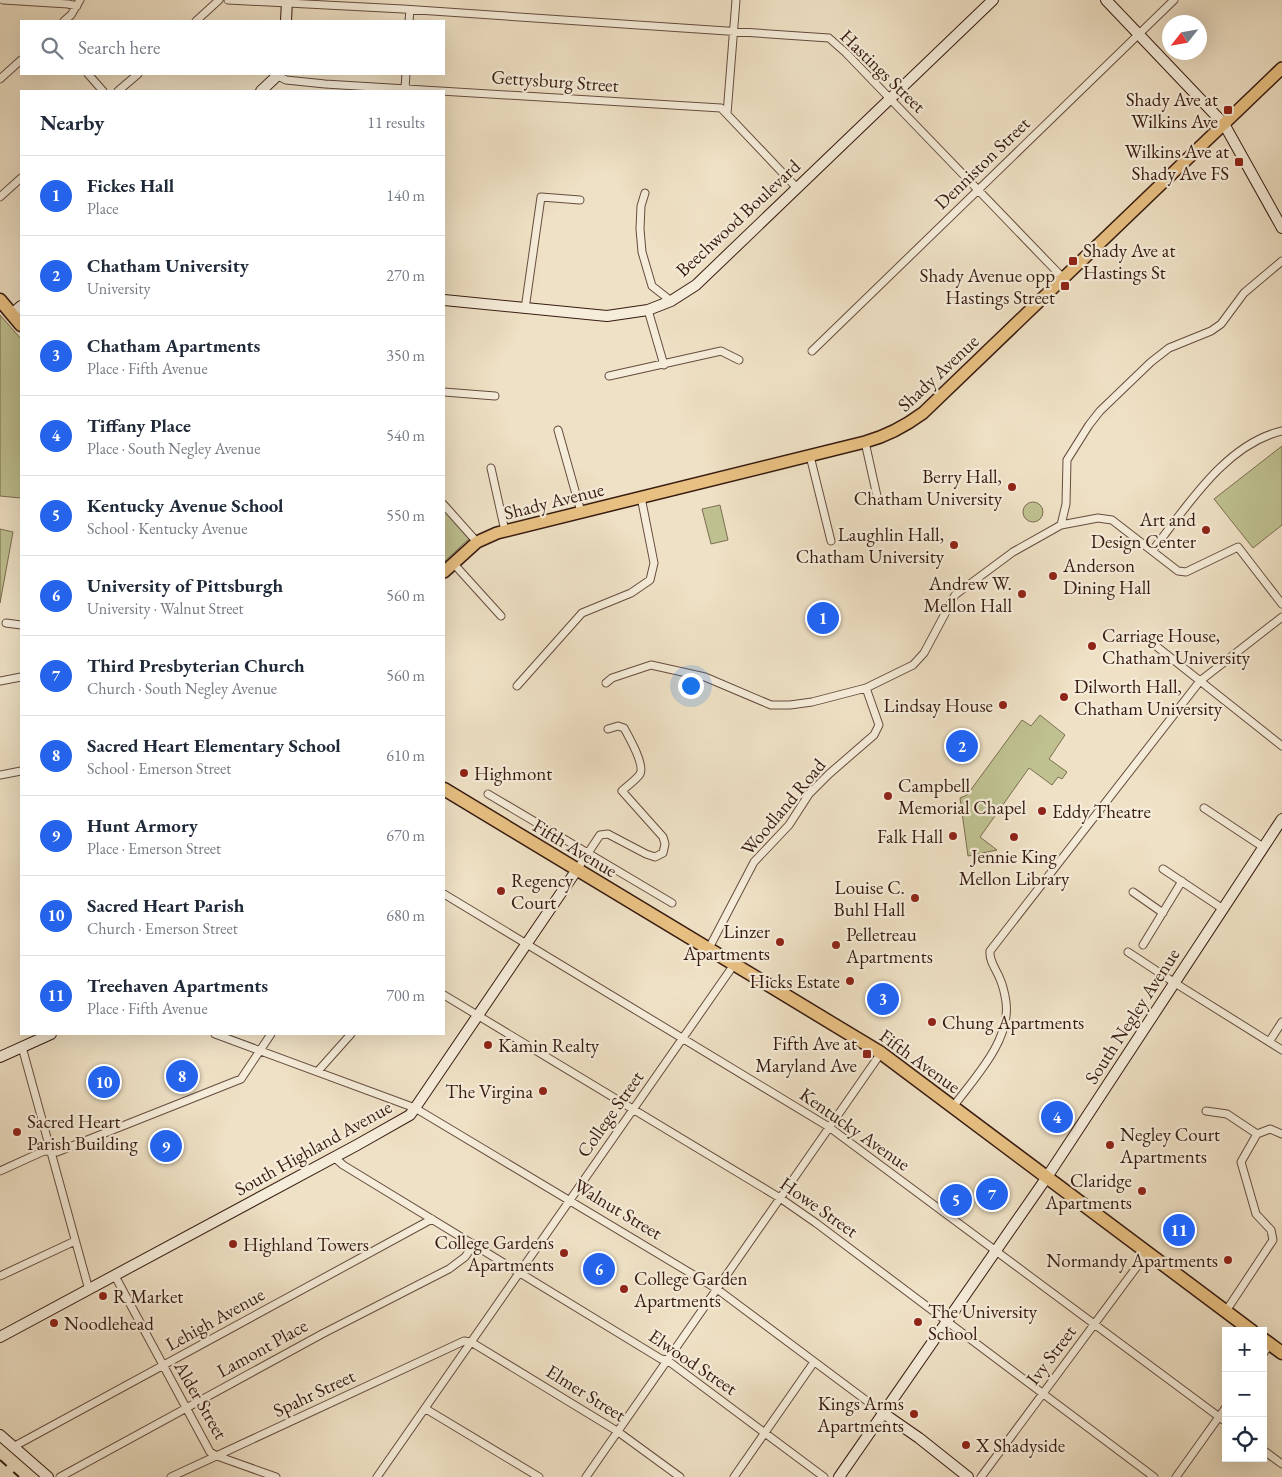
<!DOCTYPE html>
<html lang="en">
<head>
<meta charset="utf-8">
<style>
  body { margin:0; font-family:"EB Garamond",serif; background:#f2f2f3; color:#1f2937 }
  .controls { position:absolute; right:15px; bottom:15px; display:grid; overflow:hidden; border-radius:0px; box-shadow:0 5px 20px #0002 }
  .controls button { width:45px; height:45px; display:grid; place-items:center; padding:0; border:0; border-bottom:1px solid #e0e1e3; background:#fff; color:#1f2937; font:25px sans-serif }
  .compass { position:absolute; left:1162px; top:15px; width:45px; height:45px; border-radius:50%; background:#fff; box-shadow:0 5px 20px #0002; rotate:239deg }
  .you { position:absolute; left:690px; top:685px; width:18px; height:18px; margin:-12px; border:4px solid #fff; border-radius:50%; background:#1a73e8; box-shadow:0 0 0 8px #1a73e833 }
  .badge { display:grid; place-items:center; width:32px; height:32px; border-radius:50%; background:#2563eb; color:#fff; font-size:16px; font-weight:700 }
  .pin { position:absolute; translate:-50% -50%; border:2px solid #fff; box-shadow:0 1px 5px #0006 }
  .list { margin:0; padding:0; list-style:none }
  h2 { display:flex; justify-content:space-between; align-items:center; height:65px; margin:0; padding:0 20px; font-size:21px }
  h2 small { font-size:16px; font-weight:400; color:#747a83 }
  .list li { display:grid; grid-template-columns:32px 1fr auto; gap:15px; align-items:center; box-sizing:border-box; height:80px; padding:0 20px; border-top:1px solid #e0e1e3 }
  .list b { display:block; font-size:19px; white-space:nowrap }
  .list p { margin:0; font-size:16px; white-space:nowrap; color:#747a83 }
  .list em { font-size:16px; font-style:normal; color:#747a83 }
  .icon { flex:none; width:28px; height:28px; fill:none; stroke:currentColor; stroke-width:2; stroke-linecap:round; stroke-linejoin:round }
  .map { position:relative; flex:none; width:1282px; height:1477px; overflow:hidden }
  .search { position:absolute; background:#fff; box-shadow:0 5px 20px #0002; left:20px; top:20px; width:425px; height:55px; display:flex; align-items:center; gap:12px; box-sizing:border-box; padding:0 18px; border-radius:0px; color:#747a83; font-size:19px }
  .panel { position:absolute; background:#fff; box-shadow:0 5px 20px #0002; left:20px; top:90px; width:425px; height:945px; border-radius:0px }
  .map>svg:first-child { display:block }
  .green { fill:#bfc191; stroke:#7b6e51 }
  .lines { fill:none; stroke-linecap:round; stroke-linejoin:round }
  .street-casing { stroke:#654c3e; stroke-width:9 }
  .secondary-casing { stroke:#371b11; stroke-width:12 }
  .primary-casing { stroke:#371b11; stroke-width:14 }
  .highway-casing { stroke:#371b11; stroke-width:15 }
  .street { stroke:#f5ecd9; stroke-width:7 }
  .secondary { stroke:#f5ecd9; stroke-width:10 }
  .primary { stroke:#e8c082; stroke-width:11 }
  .highway { stroke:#e8c082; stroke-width:12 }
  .rail { stroke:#371b11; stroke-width:2; stroke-dasharray:9 9; stroke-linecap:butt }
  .poi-dot { fill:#8f2418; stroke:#f5ecd9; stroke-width:2 }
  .labels { text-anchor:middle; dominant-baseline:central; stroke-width:4.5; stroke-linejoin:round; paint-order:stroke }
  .street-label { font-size:19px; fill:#371b11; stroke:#f5ecd9 }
  .poi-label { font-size:19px; fill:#371b11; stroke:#f5ecd9; text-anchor:start }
</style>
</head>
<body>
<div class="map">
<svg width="1282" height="1477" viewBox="0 0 1282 1477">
  <rect width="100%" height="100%" fill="#efe1c5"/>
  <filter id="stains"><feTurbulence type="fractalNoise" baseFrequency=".004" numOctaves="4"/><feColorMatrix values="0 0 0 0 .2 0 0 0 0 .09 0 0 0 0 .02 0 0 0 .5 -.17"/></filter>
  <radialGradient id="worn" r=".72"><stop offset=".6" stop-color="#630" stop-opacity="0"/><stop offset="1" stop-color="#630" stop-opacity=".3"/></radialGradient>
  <!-- green -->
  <path class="green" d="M0 315 21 339V498L0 496Z
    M1282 446V525L1253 548 1214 499Z
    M444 499 474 534 444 562Z
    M1023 512a10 10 0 1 1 20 0a10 10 0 1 1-20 0Z
    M720 505 728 540 711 544 702 509Z
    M0 529 13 532 0 603Z
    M1040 715 1065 735 1049 759 1067 772 1062 779 1058 777 1052 785 1029 768 980 837 997 850 968 856 960 798 967 795 1022 720 1031 726Z"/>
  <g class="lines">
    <defs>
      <path id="street" d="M3 0 68 4 77 6
        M228 0 403 9 829 38 846 53 1063 278
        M64 21 71 15 80 0
        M196 21 219 0
        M409 21 410 10
        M88 74 103 91
        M278 76 286 80 325 84 721 108 797 188
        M0 79 21 60
        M405 88 406 74
        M118 91 138 74
        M727 114 736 0
        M645 193 641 206 640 229 642 252 652 286 671 301
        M0 197 21 178
        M525 309 541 197 580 200
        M648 310 664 365
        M812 351 1174 0
        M609 376 721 351 739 360
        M444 392 495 396
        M558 430 581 512
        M865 442 877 496
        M810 456 831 541
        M491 468 505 531
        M444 505 477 542
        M1061 525 1066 504 1067 460 1089 425 1100 411 1151 362 1169 348 1211 331 1221 324 1244 293 1282 261
        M1152 551C1186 508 1225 444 1282 431
        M453 563 501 616
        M6 623 21 625
        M1156 646 1282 746
        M0 681 21 677
        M606 683 612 678 651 665 705 677 771 705H790L812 702 866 688
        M517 686 582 613 631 593 650 580 654 563 641 497
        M0 775 21 771
        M488 794 672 903
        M1204 808 1263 847
        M1163 869 1223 909
        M576 871 600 835 608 834 646 854 655 857 663 853 665 844 663 837 622 791C627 786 636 780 640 774 645 765 629 737 624 728L618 726 608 729
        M1133 892 1163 913
        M444 894 829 1127 1226 1422
        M1143 945 1182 881
        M708 950 754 862 789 825 809 794 829 774 874 735 879 725 866 688 913 665 924 653 955 595 1013 552 1061 525 1098 518 1112 520 1178 571 1186 572 1238 547 1282 604
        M1128 952 1175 983 1282 1050
        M444 995 780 1198 816 1223 1154 1477
        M215 1034 415 1108 717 1289 883 1413
        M1269 1042 1282 1022
        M22 1047 89 1290
        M318 1071 351 1034
        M953 1107C974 1078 1011 1041 1006 1002 1005 995 1003 986 1000 979 996 969 989 961 990 951L1200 681 1282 617
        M1206 1111 1227 1114 1257 1134
        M335 1158 343 1165 661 1359 667 1360 824 1477
        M0 1171 44 1151 57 1152 241 1079 271 1034
        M0 1276 75 1241
        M115 1276 210 1452 217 1456 276 1477
        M1226 1311 1273 1240 1271 1230 1256 1214 1241 1162 1257 1134 1270 1129 1282 1134
        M1263 1354 1270 1344
        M426 1409 539 1477
        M13 1447 432 1219
        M1263 1450 1282 1464
        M60 1477 322 1334 449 1269 465 1257 474 1244
        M171 1477 464 1341 471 1342 617 1431 680 1477
        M377 1477 733 966
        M586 1477 881 1053
        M734 1477 814 1362
        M981 1477 1147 1253
        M1176 1477 1226 1407"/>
      <path id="secondary" d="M1106 0 1224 124 1282 228
        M286 21 287 0
        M261 91 279 74
        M444 300 607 316 648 310 671 301 696 285 993 0
        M12 314 21 306
        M0 1057 51 1034
        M0 1337 357 1145 410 1115 415 1108 576 871
        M883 1413 919 1438 968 1477
        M0 1435 48 1477
        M839 1477 1047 1177 1282 819"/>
      <path id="primary" d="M444 572 477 542 497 533 865 442C887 436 904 427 923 413L1282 68"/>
      <path id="highway" d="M0 300 21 325
        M444 789 881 1053 1252 1331
        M1263 1339 1282 1353"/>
    </defs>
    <!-- street casing -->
    <use href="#street" class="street-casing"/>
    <!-- secondary casing -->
    <use href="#secondary" class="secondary-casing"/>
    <!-- primary casing -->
    <use href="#primary" class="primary-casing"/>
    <!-- highway casing -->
    <use href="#highway" class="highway-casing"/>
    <!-- street -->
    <use href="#street" class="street"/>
    <!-- secondary -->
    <use href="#secondary" class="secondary"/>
    <!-- primary -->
    <use href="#primary" class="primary"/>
    <!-- highway -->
    <use href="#highway" class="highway"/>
    <!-- rail -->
    <path class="rail" d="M0 1460 19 1477"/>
  </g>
  <!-- markers -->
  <g class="poi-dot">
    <rect x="1223" y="105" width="10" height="10" rx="2.5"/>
    <rect x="1234" y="157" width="10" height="10" rx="2.5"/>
    <rect x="1068" y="256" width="10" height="10" rx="2.5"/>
    <rect x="1060" y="281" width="10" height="10" rx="2.5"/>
    <circle cx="1012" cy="487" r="5"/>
    <circle cx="1206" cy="530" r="5"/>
    <circle cx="954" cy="545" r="5"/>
    <circle cx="1053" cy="576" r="5"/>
    <circle cx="1022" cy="594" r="5"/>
    <circle cx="1092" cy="646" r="5"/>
    <circle cx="1064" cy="697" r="5"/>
    <circle cx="1003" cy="705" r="5"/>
    <circle cx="464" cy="773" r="5"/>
    <circle cx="888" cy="796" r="5"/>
    <circle cx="1042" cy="811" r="5"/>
    <circle cx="953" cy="836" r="5"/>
    <circle cx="1014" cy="837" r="5"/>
    <circle cx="501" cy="891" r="5"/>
    <circle cx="915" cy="898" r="5"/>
    <circle cx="780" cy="942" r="5"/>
    <circle cx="836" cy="945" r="5"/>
    <circle cx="850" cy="981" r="5"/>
    <circle cx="932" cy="1022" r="5"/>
    <circle cx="488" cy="1045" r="5"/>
    <rect x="862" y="1049" width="10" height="10" rx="2.5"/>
    <circle cx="543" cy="1091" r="5"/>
    <circle cx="17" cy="1132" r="5"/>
    <circle cx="1110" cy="1145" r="5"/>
    <circle cx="1142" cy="1191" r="5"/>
    <circle cx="233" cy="1244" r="5"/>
    <circle cx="564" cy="1253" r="5"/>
    <circle cx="1228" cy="1260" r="5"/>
    <circle cx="624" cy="1289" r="5"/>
    <circle cx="103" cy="1296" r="5"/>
    <circle cx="918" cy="1322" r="5"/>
    <circle cx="54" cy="1323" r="5"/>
    <circle cx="914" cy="1414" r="5"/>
    <circle cx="966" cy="1445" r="5"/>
  </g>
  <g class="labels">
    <!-- street labels -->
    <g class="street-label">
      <text transform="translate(883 71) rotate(44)">Hastings Street</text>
      <text transform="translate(555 81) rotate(4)">Gettysburg Street</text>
      <text transform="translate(982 163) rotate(-44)">Denniston Street</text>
      <text transform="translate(738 218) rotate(-43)">Beechwood Boulevard</text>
      <text transform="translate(938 373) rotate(-43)">Shady Avenue</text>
      <text transform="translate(554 501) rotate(-14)">Shady Avenue</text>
      <text transform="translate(783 807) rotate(-50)">Woodland Road</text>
      <text transform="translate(575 848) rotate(31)">Fifth Avenue</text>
      <text transform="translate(1132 1016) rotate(-57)">South Negley Avenue</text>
      <text transform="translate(920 1061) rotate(36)">Fifth Avenue</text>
      <text transform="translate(610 1114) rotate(-55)">College Street</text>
      <text transform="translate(855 1129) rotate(35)">Kentucky Avenue</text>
      <text transform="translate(313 1148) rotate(-29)">South Highland Avenue</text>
      <text transform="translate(819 1207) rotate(35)">Howe Street</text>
      <text transform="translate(618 1209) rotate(31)">Walnut Street</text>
      <text transform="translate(215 1319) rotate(-29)">Lehigh Avenue</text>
      <text transform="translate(262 1348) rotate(-29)">Lamont Place</text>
      <text transform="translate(1051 1355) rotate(-53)">Ivy Street</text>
      <text transform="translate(693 1362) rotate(34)">Elwood Street</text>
      <text transform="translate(314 1393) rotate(-25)">Spahr Street</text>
      <text transform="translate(586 1393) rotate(32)">Elmer Street</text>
      <text transform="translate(201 1400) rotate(60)">Alder Street</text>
    </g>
    <!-- poi labels -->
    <g class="poi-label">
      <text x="1218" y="99" text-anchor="end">Shady Ave at<tspan x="1218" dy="22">Wilkins Ave</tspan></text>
      <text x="1229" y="151" text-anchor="end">Wilkins Ave at<tspan x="1229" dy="22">Shady Ave FS</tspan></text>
      <text x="1083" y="250">Shady Ave at<tspan x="1083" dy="22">Hastings St</tspan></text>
      <text x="1055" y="275" text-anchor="end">Shady Avenue opp<tspan x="1055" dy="22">Hastings Street</tspan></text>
      <text x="1002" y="476" text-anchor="end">Berry Hall,<tspan x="1002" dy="22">Chatham University</tspan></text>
      <text x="1196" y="519" text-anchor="end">Art and<tspan x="1196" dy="22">Design Center</tspan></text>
      <text x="944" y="534" text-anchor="end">Laughlin Hall,<tspan x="944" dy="22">Chatham University</tspan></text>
      <text x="1063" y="565">Anderson<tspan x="1063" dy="22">Dining Hall</tspan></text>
      <text x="1012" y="583" text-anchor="end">Andrew W.<tspan x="1012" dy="22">Mellon Hall</tspan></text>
      <text x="1102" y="635">Carriage House,<tspan x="1102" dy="22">Chatham University</tspan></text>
      <text x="1074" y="686">Dilworth Hall,<tspan x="1074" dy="22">Chatham University</tspan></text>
      <text x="993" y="705" text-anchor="end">Lindsay House</text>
      <text x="474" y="773">Highmont</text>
      <text x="898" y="785">Campbell<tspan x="898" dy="22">Memorial Chapel</tspan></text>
      <text x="1052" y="811">Eddy Theatre</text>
      <text x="943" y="836" text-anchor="end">Falk Hall</text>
      <text x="1014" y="856" text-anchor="middle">Jennie King<tspan x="1014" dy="22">Mellon Library</tspan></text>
      <text x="511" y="880">Regency<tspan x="511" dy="22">Court</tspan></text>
      <text x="905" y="887" text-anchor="end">Louise C.<tspan x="905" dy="22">Buhl Hall</tspan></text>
      <text x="770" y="931" text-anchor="end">Linzer<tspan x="770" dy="22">Apartments</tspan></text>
      <text x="846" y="934">Pelletreau<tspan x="846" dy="22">Apartments</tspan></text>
      <text x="840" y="981" text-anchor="end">Hicks Estate</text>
      <text x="942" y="1022">Chung Apartments</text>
      <text x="857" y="1043" text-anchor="end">Fifth Ave at<tspan x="857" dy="22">Maryland Ave</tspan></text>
      <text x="498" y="1045">Kamin Realty</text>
      <text x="533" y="1091" text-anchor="end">The Virgina</text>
      <text x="27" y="1121">Sacred Heart<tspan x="27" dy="22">Parish Building</tspan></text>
      <text x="1120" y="1134">Negley Court<tspan x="1120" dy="22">Apartments</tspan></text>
      <text x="1132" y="1180" text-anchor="end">Claridge<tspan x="1132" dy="22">Apartments</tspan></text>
      <text x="554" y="1242" text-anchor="end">College Gardens<tspan x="554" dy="22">Apartments</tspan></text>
      <text x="243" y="1244">Highland Towers</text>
      <text x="1218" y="1260" text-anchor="end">Normandy Apartments</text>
      <text x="634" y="1278">College Garden<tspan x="634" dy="22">Apartments</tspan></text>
      <text x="113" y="1296">R Market</text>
      <text x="928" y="1311">The University<tspan x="928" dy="22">School</tspan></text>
      <text x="64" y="1323">Noodlehead</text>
      <text x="904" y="1403" text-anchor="end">Kings Arms<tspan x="904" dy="22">Apartments</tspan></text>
      <text x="976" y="1445">X Shadyside</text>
    </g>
  </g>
  <rect width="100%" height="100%" filter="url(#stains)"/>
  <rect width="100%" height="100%" fill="url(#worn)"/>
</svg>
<div class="controls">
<button>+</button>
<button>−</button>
<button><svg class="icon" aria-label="locate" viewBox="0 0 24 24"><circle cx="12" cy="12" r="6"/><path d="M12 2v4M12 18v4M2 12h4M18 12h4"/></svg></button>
</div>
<svg class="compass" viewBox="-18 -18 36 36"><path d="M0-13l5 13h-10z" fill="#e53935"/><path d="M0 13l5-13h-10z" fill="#747a83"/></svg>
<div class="you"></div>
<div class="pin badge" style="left:823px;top:618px">1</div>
<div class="pin badge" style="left:962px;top:746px">2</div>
<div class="pin badge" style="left:883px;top:999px">3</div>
<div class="pin badge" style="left:1057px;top:1117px">4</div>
<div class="pin badge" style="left:956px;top:1200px">5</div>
<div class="pin badge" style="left:599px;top:1269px">6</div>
<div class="pin badge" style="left:992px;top:1194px">7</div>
<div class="pin badge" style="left:182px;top:1076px">8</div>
<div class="pin badge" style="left:166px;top:1146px">9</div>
<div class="pin badge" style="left:104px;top:1082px">10</div>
<div class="pin badge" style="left:1179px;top:1230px">11</div>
<div class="search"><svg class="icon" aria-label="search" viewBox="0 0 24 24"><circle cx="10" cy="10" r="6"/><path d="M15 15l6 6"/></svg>Search here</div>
<section class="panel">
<h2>Nearby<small>11 results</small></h2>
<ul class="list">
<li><span class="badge">1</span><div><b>Fickes Hall</b><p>Place</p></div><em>140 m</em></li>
<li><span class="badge">2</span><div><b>Chatham University</b><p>University</p></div><em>270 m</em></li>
<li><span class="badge">3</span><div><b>Chatham Apartments</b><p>Place · Fifth Avenue</p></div><em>350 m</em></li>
<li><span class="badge">4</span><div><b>Tiffany Place</b><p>Place · South Negley Avenue</p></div><em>540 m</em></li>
<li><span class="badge">5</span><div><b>Kentucky Avenue School</b><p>School · Kentucky Avenue</p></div><em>550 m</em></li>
<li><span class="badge">6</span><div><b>University of Pittsburgh</b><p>University · Walnut Street</p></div><em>560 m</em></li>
<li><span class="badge">7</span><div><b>Third Presbyterian Church</b><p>Church · South Negley Avenue</p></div><em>560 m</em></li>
<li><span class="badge">8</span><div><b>Sacred Heart Elementary School</b><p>School · Emerson Street</p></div><em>610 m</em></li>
<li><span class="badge">9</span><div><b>Hunt Armory</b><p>Place · Emerson Street</p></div><em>670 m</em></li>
<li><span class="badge">10</span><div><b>Sacred Heart Parish</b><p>Church · Emerson Street</p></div><em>680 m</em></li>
<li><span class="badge">11</span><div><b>Treehaven Apartments</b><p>Place · Fifth Avenue</p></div><em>700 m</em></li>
</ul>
</section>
</div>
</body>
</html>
